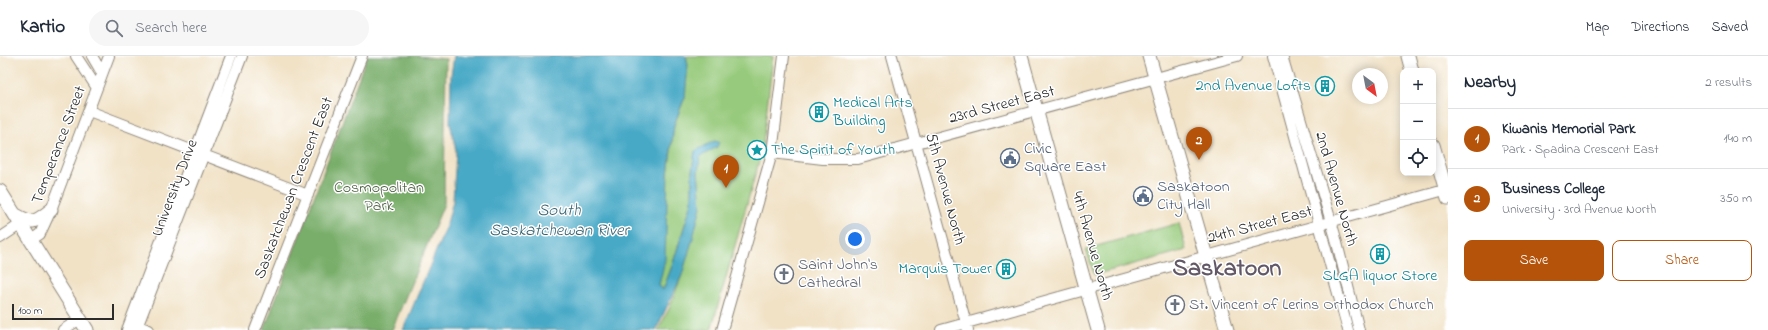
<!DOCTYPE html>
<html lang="en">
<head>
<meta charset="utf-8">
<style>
  body { margin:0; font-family:"Indie Flower",sans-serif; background:#f6f6f7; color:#1f2937 }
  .controls { position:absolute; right:12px; top:12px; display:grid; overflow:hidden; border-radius:8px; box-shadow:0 2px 10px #0003 }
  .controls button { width:36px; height:36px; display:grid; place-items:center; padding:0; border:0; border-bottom:1px solid #e0e1e3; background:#fff; color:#1f2937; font:20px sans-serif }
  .compass { position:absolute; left:1352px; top:12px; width:36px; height:36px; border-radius:50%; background:#fff; box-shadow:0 2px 10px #0003; rotate:148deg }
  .scale { position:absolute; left:12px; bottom:10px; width:102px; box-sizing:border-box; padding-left:4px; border:2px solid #2b2b2b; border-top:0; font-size:11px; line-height:14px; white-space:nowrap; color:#2b2b2b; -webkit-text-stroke:3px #fff; paint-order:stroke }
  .you { position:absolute; left:855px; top:183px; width:14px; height:14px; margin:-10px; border:3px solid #fff; border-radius:50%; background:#1a73e8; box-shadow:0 0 0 6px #1a73e833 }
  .badge { display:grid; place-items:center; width:26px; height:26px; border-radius:50%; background:#b45309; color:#fff; font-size:13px; font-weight:700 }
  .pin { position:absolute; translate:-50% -33px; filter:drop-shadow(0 1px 2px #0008) }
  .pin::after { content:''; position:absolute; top:21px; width:14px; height:12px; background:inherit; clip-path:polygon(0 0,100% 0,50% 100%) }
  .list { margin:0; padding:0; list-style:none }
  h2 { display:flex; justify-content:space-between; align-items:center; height:52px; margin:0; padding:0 16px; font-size:17px }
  h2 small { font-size:13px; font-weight:400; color:#747a83 }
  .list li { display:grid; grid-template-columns:26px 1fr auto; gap:12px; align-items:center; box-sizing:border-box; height:60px; padding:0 16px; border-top:1px solid #e0e1e3 }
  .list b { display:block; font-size:15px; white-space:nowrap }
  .list p { margin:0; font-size:13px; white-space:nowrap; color:#747a83 }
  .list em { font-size:13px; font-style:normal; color:#747a83 }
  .actions { display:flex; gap:8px; padding:12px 16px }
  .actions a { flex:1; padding:9px 0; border:1px solid #b45309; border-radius:8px; text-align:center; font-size:14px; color:#b45309 }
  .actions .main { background:#b45309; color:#fff }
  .icon { flex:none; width:22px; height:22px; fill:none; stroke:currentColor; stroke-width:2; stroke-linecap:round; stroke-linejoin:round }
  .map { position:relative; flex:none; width:1448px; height:274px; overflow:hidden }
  header { display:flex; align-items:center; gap:24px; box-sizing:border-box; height:56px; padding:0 20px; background:#fff; border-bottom:1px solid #e0e1e3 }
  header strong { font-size:19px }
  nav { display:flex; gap:22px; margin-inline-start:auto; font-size:14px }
  .search { width:280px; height:36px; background:#f6f6f7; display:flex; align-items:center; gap:10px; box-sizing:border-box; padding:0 14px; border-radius:22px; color:#747a83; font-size:15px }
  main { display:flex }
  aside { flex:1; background:#fff }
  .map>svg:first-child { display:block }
  .green { fill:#97ca7b; stroke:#617a53 }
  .forest { fill:#79ae6b; stroke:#526c4b }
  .water { fill:#47a9c6; stroke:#396a78 }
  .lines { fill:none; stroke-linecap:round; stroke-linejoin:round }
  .minor-casing { stroke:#8e8678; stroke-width:12 }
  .major-casing { stroke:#8e8678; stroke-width:15 }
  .minor { stroke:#fff; stroke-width:10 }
  .major { stroke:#fff; stroke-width:13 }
  .labels { text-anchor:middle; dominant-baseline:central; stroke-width:3; stroke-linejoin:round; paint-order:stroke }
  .culture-label { font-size:16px; fill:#0d838f; stroke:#fff; text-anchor:end }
  .street-label { font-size:16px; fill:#2b2b2b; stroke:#fff }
  .service-label { font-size:16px; fill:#4e5e75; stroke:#fff; text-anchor:start }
  .park-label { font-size:16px; fill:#516347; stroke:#fff }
  .worship-label { font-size:16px; fill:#5b616d; stroke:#fff; text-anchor:start }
  .water-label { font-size:17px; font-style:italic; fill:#386471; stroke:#fff }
  .town-label { font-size:24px; font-weight:bold; fill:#625866; stroke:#fff }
</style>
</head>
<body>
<header>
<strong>Kartio</strong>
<div class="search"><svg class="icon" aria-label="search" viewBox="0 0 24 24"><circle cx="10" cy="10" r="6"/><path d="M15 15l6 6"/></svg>Search here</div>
<nav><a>Map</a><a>Directions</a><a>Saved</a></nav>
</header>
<main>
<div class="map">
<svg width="1448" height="274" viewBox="0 0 1448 274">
  <rect width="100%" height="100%" fill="#fff"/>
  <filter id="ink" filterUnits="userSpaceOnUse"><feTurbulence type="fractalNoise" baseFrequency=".025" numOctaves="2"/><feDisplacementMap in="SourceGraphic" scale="8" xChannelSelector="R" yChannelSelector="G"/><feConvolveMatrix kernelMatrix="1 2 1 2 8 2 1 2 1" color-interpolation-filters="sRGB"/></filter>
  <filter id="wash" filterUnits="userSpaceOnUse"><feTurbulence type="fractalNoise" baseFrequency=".012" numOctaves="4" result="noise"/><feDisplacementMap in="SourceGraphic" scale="16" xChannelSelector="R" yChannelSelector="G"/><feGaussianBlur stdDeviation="0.9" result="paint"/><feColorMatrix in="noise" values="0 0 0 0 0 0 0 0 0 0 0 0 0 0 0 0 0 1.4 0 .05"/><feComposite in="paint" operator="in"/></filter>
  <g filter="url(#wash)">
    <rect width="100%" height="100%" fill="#f1e2c6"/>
    <!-- green -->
    <path class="green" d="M687 0H773L762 95 711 274H658L669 253 682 219 701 150 698 116 700 100 717 91 695 95 692 115V146L672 210 663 234 659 229 668 119 674 69 685 41Z
      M1179 167 1186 194 1094 219 1086 193Z"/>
    <!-- forest -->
    <path class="forest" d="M367 0H419L446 3 444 148 392 274H264Z"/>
    <!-- water -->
    <path class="water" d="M454 0H686L688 9 685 41 674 69 668 119 665 204 659 229 663 234 672 210 692 146V115L695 95 714 85 719 86 717 91 700 101 698 116 701 150 693 182 682 219 656 274H403L446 171 453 145 456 95 450 67 451 19Z"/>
  </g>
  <g filter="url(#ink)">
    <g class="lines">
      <defs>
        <path id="minor" d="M76 0 97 32
          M92 0 102 17
          M892 0 968 274
          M1273 0 1348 274
          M1282 0 1335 179 1359 274
          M89 55 308 139
          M772 97 823 103H858L1237 0
          M0 182 21 168
          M31 184 40 178 51 154 109 0
          M132 268 149 274
          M63 274 80 263
          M127 274 231 0
          M136 274 242 0
          M255 274 362 0
          M722 274 772 97 784 0
          M941 274 1448 133"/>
        <path id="major" d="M1021 0 1098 274
          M1149 0 1227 274
          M1408 0 1412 15
          M1433 89 1448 142
          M0 135 87 274
          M16 159C34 169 35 166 51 154"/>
      </defs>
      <!-- minor casing -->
      <use href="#minor" class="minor-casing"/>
      <!-- major casing -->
      <use href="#major" class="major-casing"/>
      <!-- minor -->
      <use href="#minor" class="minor"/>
      <!-- major -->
      <use href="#major" class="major"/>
    </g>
  </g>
  <!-- icons -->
  <defs>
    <symbol id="building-ring" viewBox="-11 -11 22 22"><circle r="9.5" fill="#fff" stroke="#0f9aa8" stroke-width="1.5"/><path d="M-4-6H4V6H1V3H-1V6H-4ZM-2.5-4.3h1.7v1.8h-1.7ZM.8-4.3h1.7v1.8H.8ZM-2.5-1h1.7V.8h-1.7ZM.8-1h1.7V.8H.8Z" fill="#0f9aa8"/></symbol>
    <symbol id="sight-ring" viewBox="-11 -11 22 22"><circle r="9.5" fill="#fff" stroke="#0f9aa8" stroke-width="1.5"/><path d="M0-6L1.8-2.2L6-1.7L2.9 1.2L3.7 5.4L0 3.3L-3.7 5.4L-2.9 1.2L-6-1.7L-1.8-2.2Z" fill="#0f9aa8"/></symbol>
    <symbol id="civic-ring" viewBox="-11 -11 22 22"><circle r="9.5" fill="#fff" stroke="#5c6f8a" stroke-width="1.5"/><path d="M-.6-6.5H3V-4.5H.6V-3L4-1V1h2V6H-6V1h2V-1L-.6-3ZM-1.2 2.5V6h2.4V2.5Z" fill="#5c6f8a"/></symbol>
    <symbol id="church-ring" viewBox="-11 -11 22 22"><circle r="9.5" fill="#fff" stroke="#6b7280" stroke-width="1.5"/><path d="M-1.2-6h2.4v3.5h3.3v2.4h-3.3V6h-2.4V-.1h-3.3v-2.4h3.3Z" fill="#6b7280"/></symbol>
  </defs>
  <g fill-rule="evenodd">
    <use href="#building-ring" x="1314" y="19" width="22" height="22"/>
    <use href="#building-ring" x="808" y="45" width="22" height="22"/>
    <use href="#sight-ring" x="746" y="83" width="22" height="22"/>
    <use href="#civic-ring" x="999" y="91" width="22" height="22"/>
    <use href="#civic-ring" x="1132" y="129" width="22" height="22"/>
    <use href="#building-ring" x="1369" y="187" width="22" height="22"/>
    <use href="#building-ring" x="995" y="202" width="22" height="22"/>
    <use href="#church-ring" x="773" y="207" width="22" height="22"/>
    <use href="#church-ring" x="1164" y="238" width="22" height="22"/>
  </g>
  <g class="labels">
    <!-- culture labels -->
    <g class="culture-label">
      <text x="1311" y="30">2nd Avenue Lofts</text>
      <text x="833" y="47" text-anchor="start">Medical Arts<tspan x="833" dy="18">Building</tspan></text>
      <text x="771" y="94" text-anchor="start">The Spirit of Youth</text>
      <text x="992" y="213">Marquis Tower</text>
      <text x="1380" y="220" text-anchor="middle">SLGA liquor Store</text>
    </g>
    <!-- street labels -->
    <g class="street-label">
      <text transform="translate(1002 49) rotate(-15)">23rd Street East</text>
      <text transform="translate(59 89) rotate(-69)">Temperance Street</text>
      <text transform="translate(175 132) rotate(-69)">University Drive</text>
      <text transform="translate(294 132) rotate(-69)">Saskatchewan Crescent East</text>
      <text transform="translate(945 133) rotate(75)">5th Avenue North</text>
      <text transform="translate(1336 133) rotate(74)">2nd Avenue North</text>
      <text transform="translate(1260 169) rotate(-15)">24th Street East</text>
      <text transform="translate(1092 190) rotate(74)">4th Avenue North</text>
    </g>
    <!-- service labels -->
    <g class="service-label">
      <text x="1024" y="93">Civic<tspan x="1024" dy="18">Square East</tspan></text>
      <text x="1157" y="131">Saskatoon<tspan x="1157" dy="18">City Hall</tspan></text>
    </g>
    <!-- park labels -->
    <g class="park-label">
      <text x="379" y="132">Cosmopolitan<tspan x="379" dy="18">Park</tspan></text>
    </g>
    <!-- worship labels -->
    <g class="worship-label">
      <text x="798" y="209">Saint John's<tspan x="798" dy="18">Cathedral</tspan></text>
      <text x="1189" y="249">St. Vincent of Lerins Orthodox Church</text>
    </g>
    <!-- water labels -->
    <g class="water-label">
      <text x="559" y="154">South<tspan x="559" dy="20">Saskatchewan River</tspan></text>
    </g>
    <!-- town labels -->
    <g class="town-label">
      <text x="1227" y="213">Saskatoon</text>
    </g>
  </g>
</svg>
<div class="controls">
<button>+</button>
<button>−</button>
<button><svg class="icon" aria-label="locate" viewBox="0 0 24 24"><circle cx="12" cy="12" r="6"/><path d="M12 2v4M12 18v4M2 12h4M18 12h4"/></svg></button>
</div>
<svg class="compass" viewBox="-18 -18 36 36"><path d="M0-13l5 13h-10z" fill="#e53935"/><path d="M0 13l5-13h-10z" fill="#747a83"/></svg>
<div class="scale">100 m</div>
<div class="you"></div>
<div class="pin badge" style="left:726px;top:132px">1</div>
<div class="pin badge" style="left:1199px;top:104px">2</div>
</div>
<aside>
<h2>Nearby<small>2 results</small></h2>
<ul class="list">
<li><span class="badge">1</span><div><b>Kiwanis Memorial Park</b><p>Park · Spadina Crescent East</p></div><em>140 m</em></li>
<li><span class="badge">2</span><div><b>Business College</b><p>University · 3rd Avenue North</p></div><em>350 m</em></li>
</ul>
<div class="actions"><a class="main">Save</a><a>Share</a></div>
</aside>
</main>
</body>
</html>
